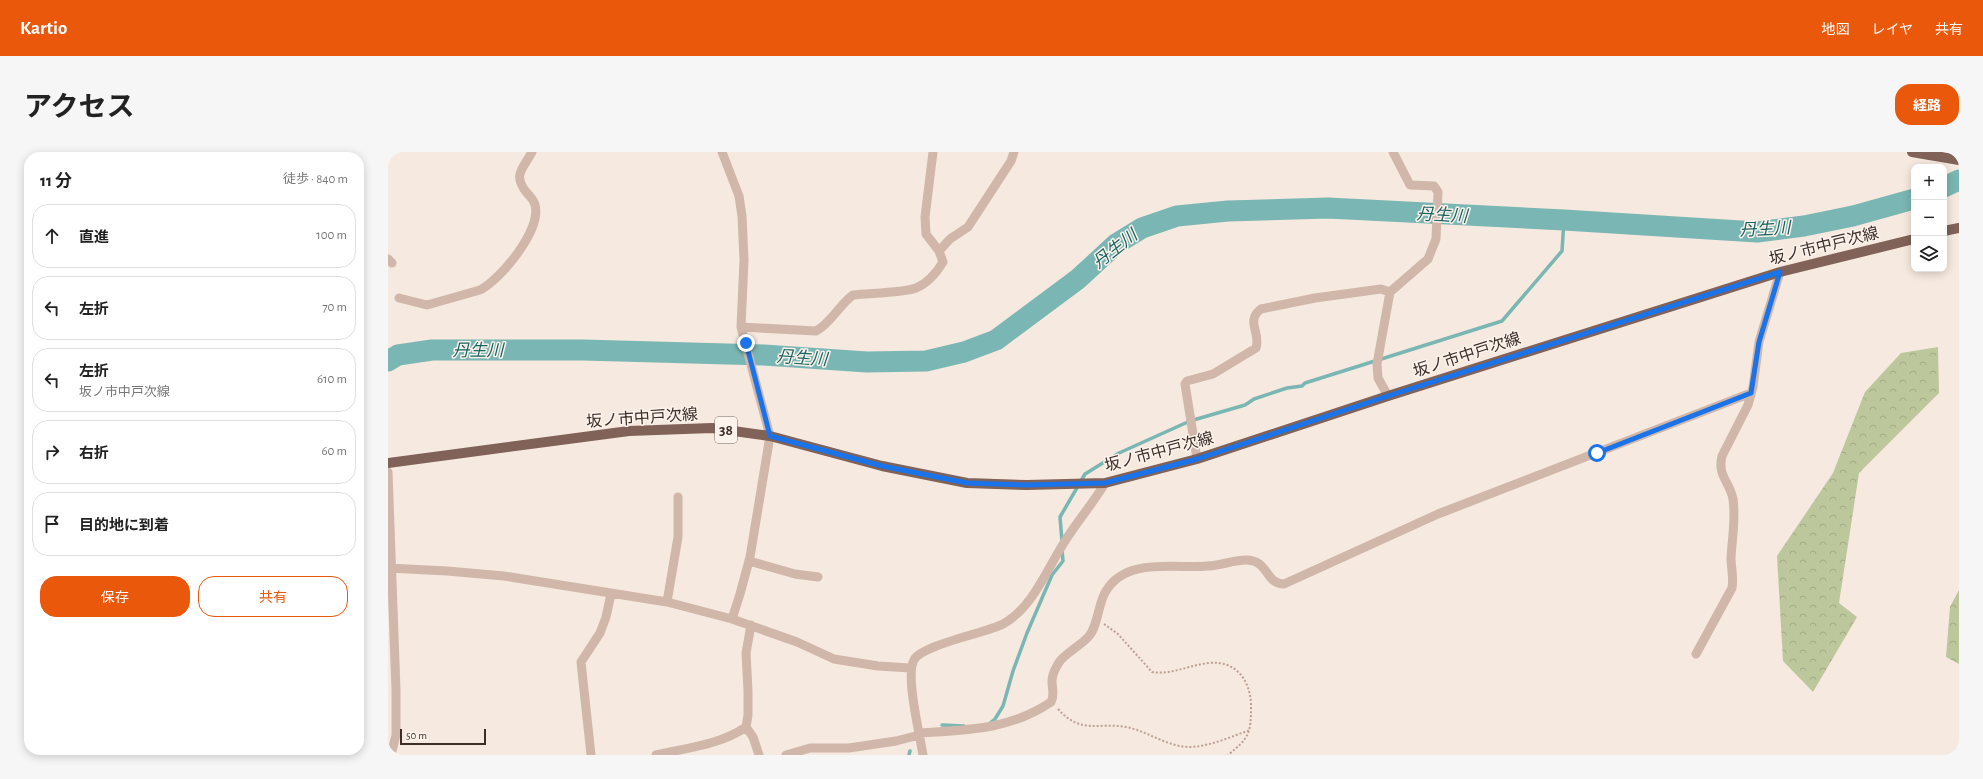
<!DOCTYPE html>
<html lang="ja">
<head>
<meta charset="utf-8">
<style>
  body { margin:0; font-family:"Alegreya Sans","Noto Sans JP",sans-serif; background:#f6f6f6; color:#222 }
  .controls { position:absolute; right:12px; top:12px; display:grid; overflow:hidden; border-radius:8px; box-shadow:0 2px 10px #0003 }
  .controls button { width:36px; height:36px; display:grid; place-items:center; padding:0; border:0; border-bottom:1px solid #e0e0e0; background:#fff; color:#222; font:20px sans-serif }
  .scale { position:absolute; left:12px; bottom:10px; width:86px; box-sizing:border-box; padding-left:4px; border:2px solid #3c2d29; border-top:0; font-size:11px; line-height:14px; white-space:nowrap; color:#3c2d29; -webkit-text-stroke:3px #fcf3ec; paint-order:stroke }
  .stop { position:absolute; width:12px; height:12px; margin:-9px; border:3px solid #1a73e8; border-radius:50%; background:#fff }
  .stop.end { background:#1a73e8; border-color:#fff; box-shadow:0 1px 4px #0008 }
  .list { margin:0; padding:0; list-style:none }
  h2 { display:flex; justify-content:space-between; align-items:center; height:52px; margin:0; padding:0 16px; font-size:17px }
  h2 small { font-size:13px; font-weight:400; color:#767676 }
  .list li { display:grid; grid-template-columns:26px 1fr auto; gap:12px; align-items:center; box-sizing:border-box; height:64px; margin:0 8px 8px; padding:0 8px; border:1px solid #e0e0e0; border-radius:16px }
  .list b { display:block; font-size:15px; white-space:nowrap }
  .list p { margin:0; font-size:13px; white-space:nowrap; color:#767676 }
  .list em { font-size:13px; font-style:normal; color:#767676 }
  .actions { display:flex; gap:8px; padding:12px 16px }
  .actions a { flex:1; padding:9px 0; border:1px solid #ea580c; border-radius:16px; text-align:center; font-size:14px; color:#ea580c }
  .actions .main { background:#ea580c; color:#fff }
  .icon { flex:none; width:22px; height:22px; fill:none; stroke:currentColor; stroke-width:2; stroke-linecap:round; stroke-linejoin:round }
  .map { position:relative; flex:none; width:1571px; height:603px; overflow:hidden; border-radius:16px }
  header { display:flex; align-items:center; gap:24px; box-sizing:border-box; height:56px; padding:0 20px; background:#ea580c; color:#fff }
  header strong { font-size:19px }
  nav { display:flex; gap:22px; margin-inline-start:auto; font-size:14px }
  .intro { display:flex; align-items:center; justify-content:space-between; box-sizing:border-box; height:96px; padding:0 24px }
  h1 { margin:0; font-size:28px }
  .button { padding:10px 18px; border-radius:16px; background:#ea580c; color:#fff; font-size:14px; font-weight:700 }
  main { display:flex; gap:24px; padding:0 24px }
  aside { flex:1; background:#fff; border-radius:16px; box-shadow:0 2px 10px #0003 }
  .map>svg:first-child { display:block }
  .forest { fill:url(#forest-crowns) }
  .lines { fill:none; stroke-linecap:round; stroke-linejoin:round }
  .stream { stroke:#7ab6b3; stroke-width:3.5 }
  .river { stroke:#7ab6b3; stroke-width:21 }
  .path { stroke:#bca092; stroke-width:2; stroke-dasharray:2 2; stroke-linecap:butt }
  .street { stroke:#d0b7a9; stroke-width:9 }
  .primary { stroke:#806259; stroke-width:10 }
  .route { stroke:#1a73e8; stroke-width:5 }
  .labels { text-anchor:middle; dominant-baseline:central; stroke-width:3; stroke-linejoin:round; paint-order:stroke }
  .shield { fill:#fcf3ec; stroke:#766864; stroke-width:1 }
  .shield-label { font-size:15px; font-weight:bold; fill:#3c2d29 }
  .street-label { font-size:16px; fill:#3c2d29; stroke:#fcf3ec }
  .water-label { font-size:17px; font-style:italic; fill:#196361; stroke:#fcf3ec }
</style>
</head>
<body>
<header>
<strong>Kartio</strong>
<nav><a>地図</a><a>レイヤ</a><a>共有</a></nav>
</header>
<div class="intro"><h1>アクセス</h1><a class="button">経路</a></div>
<main>
<aside>
<h2>11 分<small>徒歩 · 840 m</small></h2>
<ul class="list">
<li><svg class="icon" aria-label="ahead" viewBox="0 0 24 24"><path d="M12 20V5M6 11l6-6 6 6"/></svg><div><b>直進</b></div><em>100 m</em></li>
<li><svg class="icon" aria-label="left" viewBox="0 0 24 24"><path d="M17 20v-9H6M10 6l-5 5 5 5"/></svg><div><b>左折</b></div><em>70 m</em></li>
<li><svg class="icon" aria-label="left" viewBox="0 0 24 24"><path d="M17 20v-9H6M10 6l-5 5 5 5"/></svg><div><b>左折</b><p>坂ノ市中戸次線</p></div><em>610 m</em></li>
<li><svg class="icon" aria-label="right" viewBox="0 0 24 24"><path d="M7 20v-9h11M14 6l5 5-5 5"/></svg><div><b>右折</b></div><em>60 m</em></li>
<li><svg class="icon" aria-label="arrive" viewBox="0 0 24 24"><path d="M6 21V4h12l-3 4 3 4H6"/></svg><div><b>目的地に到着</b></div></li>
</ul>
<div class="actions"><a class="main">保存</a><a>共有</a></div>
</aside>
<div class="map">
<svg width="1571" height="603" viewBox="0 0 1571 603">
  <defs>
    <pattern id="forest-crowns" width="20" height="18" patternUnits="userSpaceOnUse"><rect width="20" height="18" fill="#bdc79c"/><path d="M2 6a3 3 0 1 1 6 0M12 15a3 3 0 1 1 6 0" fill="none" stroke="#a3ab86"/></pattern>
  </defs>
  <rect width="100%" height="100%" fill="#f6e9df"/>
  <!-- forest -->
  <path class="forest" d="M1550 195 1551 241 1471 321 1451 451 1469 465 1425 540 1395 509 1389 404 1445 321 1477 240 1513 201Z
    M1571 438V512L1558 505 1562 455Z"/>
  <g class="lines">
    <!-- stream -->
    <path class="stream" d="M674 389 672 365 697 322 731 301 802 269 857 253 866 247 899 236 914 234 917 231 1114 169 1174 99 1176 68
      M601 572 607 567 615 554 625 519 639 481 664 423 675 409 674 398
      M554 573 576 574
      M521 603 522 599"/>
    <!-- river -->
    <path class="river" d="M1556 35 1571 28
      M0 209 10 203 44 198H195L376 203 479 210 538 209 576 200 608 188 690 127 728 92 754 76 789 64 840 59 940 56 1176 68 1369 80 1416 74 1465 64 1526 47"/>
    <!-- path -->
    <path class="path" d="M716 472 730 482 764 520C784 523 801 513 821 511 848 508 863 529 863 554 863 582 861 586 840 603
      M670 557C693 583 711 570 738 575 759 579 778 594 800 595 821 595 842 585 862 578"/>
    <!-- street -->
    <path class="street" d="M334 0 351 44 354 64 356 108 353 175 382 284 362 405 352 442 344 467
      M551 99 562 87 580 75 623 9 626 0
      M0 107 4 111
      M11 146 39 153 92 138C112 128 154 78 147 53 146 49 142 44 139 41 124 23 135 17 144 0
      M353 175 428 179C443 171 451 153 465 143 482 141 514 141 528 136 540 131 549 120 555 110L551 99 538 82 537 65 545 0
      M1000 244 990 226 989 212 1002 140 1040 107 1048 87 1050 40 1046 34 1022 33 1005 0
      M809 307 797 232 799 229 825 222 868 196C873 180 857 169 873 157L927 146 993 137 1002 140
      M0 320 8 538V583L3 603
      M361 409 407 422 430 425
      M0 416 59 419 116 424 279 450 344 467 409 490 446 507 490 514 522 516
      M279 450 290 385V345
      M1308 502 1344 436C1346 425 1343 416 1343 406 1344 387 1348 366 1345 347 1342 330 1329 324 1334 304L1360 253 1365 235 1371 190 1392 120
      M358 575 365 585 371 603
      M531 581C578 578 622 578 663 550 667 542 664 538 664 529 664 524 667 517 670 512 674 503 694 493 701 484 710 474 710 451 718 439 738 405 787 417 819 414 832 414 845 408 858 408 881 408 877 432 896 432L1050 362 1363 241
      M203 603 193 510 212 481 218 465 223 442
      M268 603C298 596 332 593 358 575L360 563V539L358 501 363 473
      M398 603 422 596H461L508 589 531 583
      M535 603C532 583 517 523 526 508 533 493 598 481 615 472 646 455 660 414 679 386 691 367 706 350 717 331"/>
    <!-- primary -->
    <path class="primary" d="M1524 0 1571 8
      M1556 79 1571 76
      M0 311 241 279 324 276 382 284 494 314 579 331 639 333 717 331 809 307 1000 244 1392 120 1526 87"/>
  </g>
  <g class="lines">
    <!-- route -->
    <path class="route" d="M358 191 382 284 494 314 579 331 639 333 717 331 809 307 1000 244 1392 120 1371 190 1363 241 1209 301"/>
  </g>
  <g class="labels">
    <!-- shield labels -->
    <rect class="shield" x="327" y="265" width="22" height="26" rx="3"/>
    <g class="shield-label">
      <text x="338" y="278">38</text>
    </g>
    <!-- street labels -->
    <g class="street-label">
      <text transform="translate(1436 94) rotate(-14)">坂ノ市中戸次線</text>
      <text transform="translate(1079 203) rotate(-18)">坂ノ市中戸次線</text>
      <text transform="translate(254 266) rotate(-4)">坂ノ市中戸次線</text>
      <text transform="translate(771 300) rotate(-15)">坂ノ市中戸次線</text>
    </g>
    <!-- water labels -->
    <g class="water-label">
      <text transform="translate(1054 63) rotate(3)">丹生川</text>
      <text transform="translate(1377 77) rotate(-3)">丹生川</text>
      <text transform="translate(727 97) rotate(-38)">丹生川</text>
      <text x="90" y="198">丹生川</text>
      <text transform="translate(414 206) rotate(4)">丹生川</text>
    </g>
  </g>
</svg>
<div class="controls">
<button>+</button>
<button>−</button>
<button><svg class="icon" aria-label="layers" viewBox="0 0 24 24"><path d="M12 4l9 5-9 5-9-5zM3 14l9 5 9-5"/></svg></button>
</div>
<div class="scale">50 m</div>
<div class="stop" style="left:1209px;top:301px"></div>
<div class="stop end" style="left:358px;top:191px"></div>
</div>
</main>
</body>
</html>
